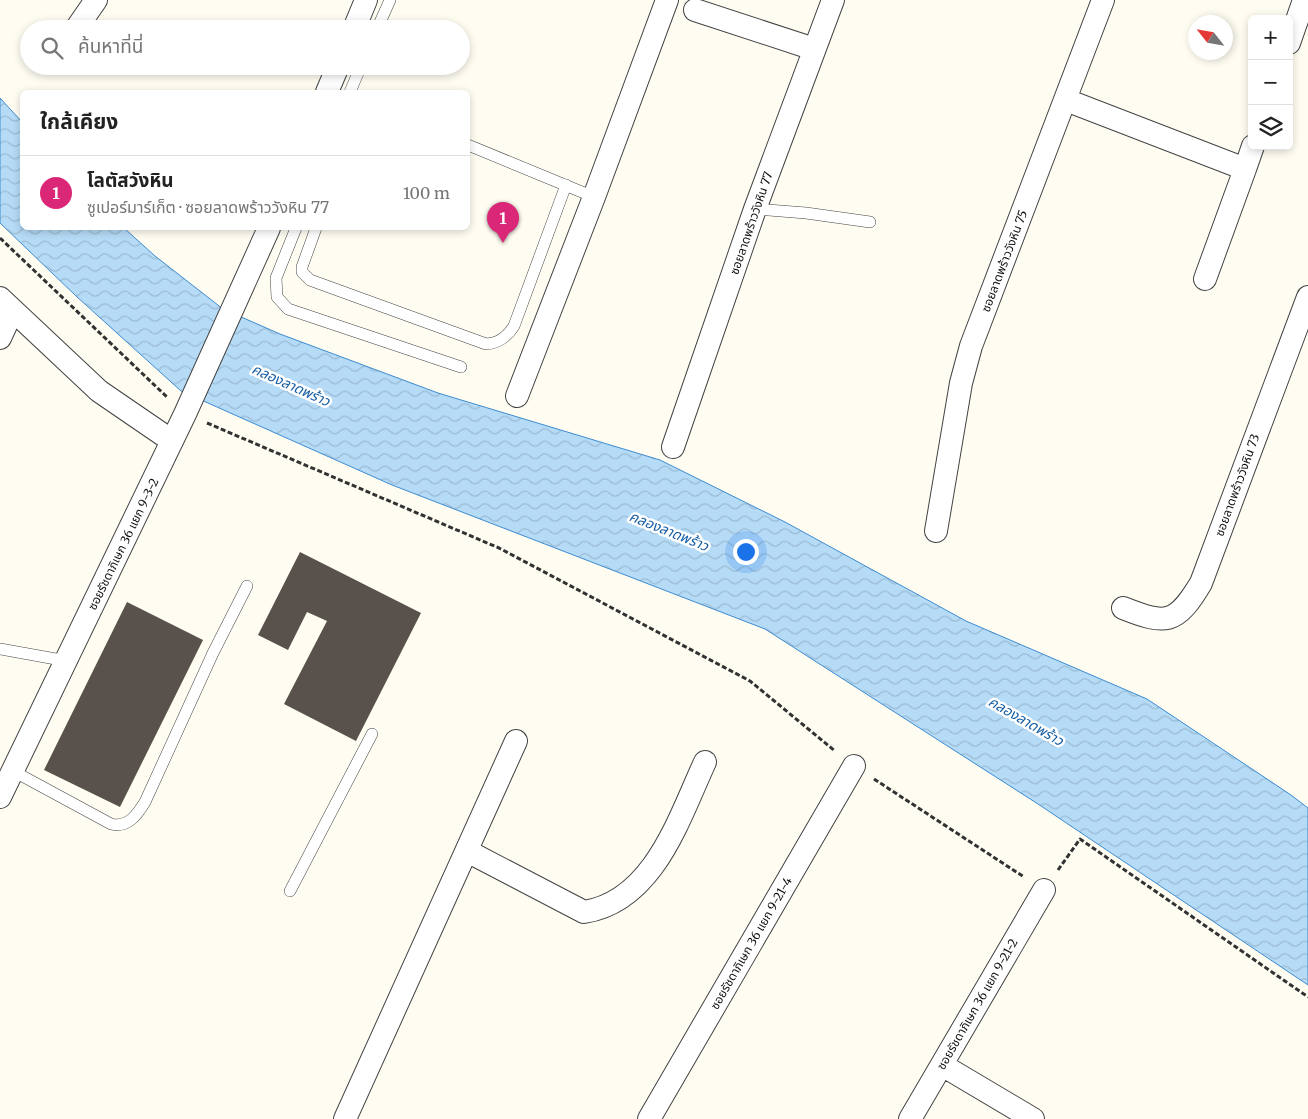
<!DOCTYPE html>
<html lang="th">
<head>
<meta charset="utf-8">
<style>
  body { margin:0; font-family:Merriweather,"Noto Sans Thai",serif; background:#f2f2f2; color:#222 }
  .controls { position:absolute; right:15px; top:15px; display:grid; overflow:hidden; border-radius:8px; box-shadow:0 2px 8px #0003 }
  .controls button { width:45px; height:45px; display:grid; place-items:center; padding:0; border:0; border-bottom:1px solid #e0e0e0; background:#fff; color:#222; font:25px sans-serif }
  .compass { position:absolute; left:1188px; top:15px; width:45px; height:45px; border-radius:50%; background:#fff; box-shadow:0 2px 8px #0003; rotate:301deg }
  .you { position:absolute; left:745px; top:551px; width:18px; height:18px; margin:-12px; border:4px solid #fff; border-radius:50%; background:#1a73e8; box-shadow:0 0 0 8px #1a73e833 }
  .badge { display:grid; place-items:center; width:32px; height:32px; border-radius:50%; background:#db2777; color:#fff; font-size:16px; font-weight:700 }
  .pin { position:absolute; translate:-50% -41px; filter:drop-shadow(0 1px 2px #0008) }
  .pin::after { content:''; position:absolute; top:26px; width:18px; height:15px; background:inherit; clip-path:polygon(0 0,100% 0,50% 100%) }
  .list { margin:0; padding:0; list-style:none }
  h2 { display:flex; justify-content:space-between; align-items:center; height:65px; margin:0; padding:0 20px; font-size:21px }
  h2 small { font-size:16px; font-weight:400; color:#767676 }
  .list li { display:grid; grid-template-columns:32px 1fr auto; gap:15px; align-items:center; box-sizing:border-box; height:75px; padding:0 20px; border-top:1px solid #e0e0e0 }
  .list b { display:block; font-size:19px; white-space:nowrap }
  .list p { margin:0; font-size:16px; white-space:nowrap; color:#767676 }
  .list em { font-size:16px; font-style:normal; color:#767676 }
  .icon { flex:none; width:28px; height:28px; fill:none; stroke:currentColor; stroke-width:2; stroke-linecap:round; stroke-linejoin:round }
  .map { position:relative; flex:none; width:1308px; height:1119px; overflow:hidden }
  .search { position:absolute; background:#fff; box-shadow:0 2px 8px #0003; left:20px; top:20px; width:450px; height:55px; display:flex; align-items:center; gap:12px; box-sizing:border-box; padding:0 18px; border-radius:28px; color:#767676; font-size:19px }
  .panel { position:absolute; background:#fff; box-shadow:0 2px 8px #0003; left:20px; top:90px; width:450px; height:140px; border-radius:8px }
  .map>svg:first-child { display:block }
  .water { fill:url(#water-waves); stroke:#3b8bd0 }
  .building { fill:#59524c }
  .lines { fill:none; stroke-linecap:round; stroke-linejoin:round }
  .lane-casing { stroke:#434343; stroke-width:12 }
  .street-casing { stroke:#434343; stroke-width:24 }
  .path { stroke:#323232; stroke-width:3; stroke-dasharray:5 2.5; stroke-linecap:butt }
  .lane { stroke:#fff; stroke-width:11 }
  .street { stroke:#fff; stroke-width:22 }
  .labels { text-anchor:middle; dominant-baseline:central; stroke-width:5; stroke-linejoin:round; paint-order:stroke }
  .street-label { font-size:12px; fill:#101010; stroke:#fff }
  .water-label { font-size:14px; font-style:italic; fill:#155da5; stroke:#fff }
</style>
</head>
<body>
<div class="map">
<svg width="1308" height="1119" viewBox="0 0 1308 1119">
  <defs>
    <pattern id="water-waves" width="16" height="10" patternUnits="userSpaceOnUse" patternTransform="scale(1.25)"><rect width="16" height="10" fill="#b6dbf7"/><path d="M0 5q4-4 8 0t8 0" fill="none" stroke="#9bbbd3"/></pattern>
  </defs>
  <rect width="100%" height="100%" fill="#fffdf2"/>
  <!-- water -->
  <path class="water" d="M0 98 22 122V228H124L155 256 223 309 280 334 438 393 660 460 785 522 966 621 1147 699 1291 795 1308 808V985L1038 804 765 629 392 485 181 391 76 296 0 223Z"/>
  <!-- building -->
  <path class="building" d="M300 552 421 613 356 741 284 704 327 621 307 612 288 650 258 635Z
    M127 602 203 640 120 807 44 770Z"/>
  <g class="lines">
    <defs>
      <path id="lane" d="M377 29 390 0
        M350 92 361 66
        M468 145 594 197
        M755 209 806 213 870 222
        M296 228 276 278 277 297 288 309 461 367
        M316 228 302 267V272L310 280 486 344C499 343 507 337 514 326L566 185
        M0 649 67 661
        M13 771 111 824C128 828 137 815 145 802L213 653 247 586
        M290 891 372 734"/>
      <path id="street" d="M695 10 814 49
        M76 29 96 0
        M354 29 366 0
        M1289 43 1304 0
        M327 92 338 66
        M1066 100 1245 169 1205 279
        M1245 169 1253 146
        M0 298 99 391 172 441
        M0 338 12 312
        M517 396 594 197 667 0
        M673 447 755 209 833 0
        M936 531 961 383 971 346 1103 0
        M1123 608C1166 625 1176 625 1201 583L1308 297
        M0 797 185 414 269 228
        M467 851 584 912C654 901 679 818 705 762
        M942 1065 1033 1119
        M345 1119 516 741
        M649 1119 854 766
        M910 1119 1044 890"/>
    </defs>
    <!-- lane casing -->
    <use href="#lane" class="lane-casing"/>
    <!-- street casing -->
    <use href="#street" class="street-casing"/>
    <!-- path -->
    <path class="path" d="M0 238 167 397
      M207 423 499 548 750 681 835 751
      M874 779 1024 877
      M1058 870 1080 839 1308 997"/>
    <!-- lane -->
    <use href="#lane" class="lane"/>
    <!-- street -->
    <use href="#street" class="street"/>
  </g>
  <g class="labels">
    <!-- street labels -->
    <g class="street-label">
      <text transform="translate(751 223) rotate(-71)">ซอยลาดพร้าววังหิน 77</text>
      <text transform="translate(1004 261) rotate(-69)">ซอยลาดพร้าววังหิน 75</text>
      <text transform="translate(1237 485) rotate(-70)">ซอยลาดพร้าววังหิน 73</text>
      <text transform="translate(123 544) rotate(-64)">ซอยรัชดาภิเษก 36 แยก 9-3-2</text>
      <text transform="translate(751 943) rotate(-60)">ซอยรัชดาภิเษก 36 แยก 9-21-4</text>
      <text transform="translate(977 1004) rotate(-60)">ซอยรัชดาภิเษก 36 แยก 9-21-2</text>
    </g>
    <!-- water labels -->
    <g class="water-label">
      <text transform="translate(291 385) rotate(24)">คลองลาดพร้าว</text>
      <text transform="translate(669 531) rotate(22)">คลองลาดพร้าว</text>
      <text transform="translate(1026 721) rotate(30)">คลองลาดพร้าว</text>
    </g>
  </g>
</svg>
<div class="controls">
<button>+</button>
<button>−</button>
<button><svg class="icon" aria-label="layers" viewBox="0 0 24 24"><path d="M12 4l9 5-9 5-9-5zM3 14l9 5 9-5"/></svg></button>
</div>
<svg class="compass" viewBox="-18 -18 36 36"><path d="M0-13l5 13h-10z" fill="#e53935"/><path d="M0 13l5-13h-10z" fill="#767676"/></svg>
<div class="you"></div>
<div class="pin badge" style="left:503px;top:243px">1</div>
<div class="search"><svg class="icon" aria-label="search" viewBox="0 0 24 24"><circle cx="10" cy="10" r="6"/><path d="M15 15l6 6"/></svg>ค้นหาที่นี่</div>
<section class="panel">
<h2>ใกล้เคียง<small></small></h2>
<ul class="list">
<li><span class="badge">1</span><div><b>โลตัสวังหิน</b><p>ซูเปอร์มาร์เก็ต · ซอยลาดพร้าววังหิน 77</p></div><em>100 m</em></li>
</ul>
</section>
</div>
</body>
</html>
